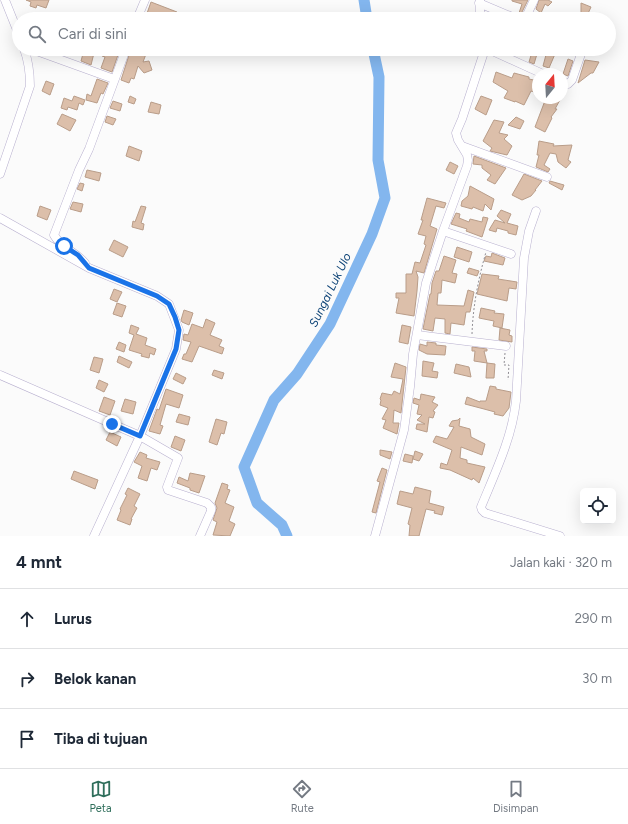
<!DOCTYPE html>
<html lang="id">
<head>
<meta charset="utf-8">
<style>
  body { margin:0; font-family:Figtree,sans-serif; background:#f6f6f7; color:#1f2937 }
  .controls { position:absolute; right:12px; bottom:12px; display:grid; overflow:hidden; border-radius:6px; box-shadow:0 4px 16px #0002 }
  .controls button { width:36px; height:36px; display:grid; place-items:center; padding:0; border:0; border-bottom:1px solid #e0e1e3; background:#fff; color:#1f2937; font:20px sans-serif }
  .compass { position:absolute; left:532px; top:68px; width:36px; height:36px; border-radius:50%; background:#fff; box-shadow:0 4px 16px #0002; rotate:18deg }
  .stop { position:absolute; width:12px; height:12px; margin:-9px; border:3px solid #1a73e8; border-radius:50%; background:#fff }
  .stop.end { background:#1a73e8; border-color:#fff; box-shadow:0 1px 4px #0008 }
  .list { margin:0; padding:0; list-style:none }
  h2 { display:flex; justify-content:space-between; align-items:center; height:52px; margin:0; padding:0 16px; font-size:17px }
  h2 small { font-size:13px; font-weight:400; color:#747a83 }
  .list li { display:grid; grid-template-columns:26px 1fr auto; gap:12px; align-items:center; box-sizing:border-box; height:60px; padding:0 16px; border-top:1px solid #e0e1e3 }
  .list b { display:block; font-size:15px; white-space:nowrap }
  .list em { font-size:13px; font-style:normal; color:#747a83 }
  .icon { flex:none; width:22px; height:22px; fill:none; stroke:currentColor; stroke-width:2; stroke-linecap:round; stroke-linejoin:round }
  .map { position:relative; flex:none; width:628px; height:536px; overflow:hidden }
  .search { position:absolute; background:#fff; box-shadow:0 4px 16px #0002; left:12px; right:12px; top:12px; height:44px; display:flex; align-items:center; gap:10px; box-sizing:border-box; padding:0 14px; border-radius:22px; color:#747a83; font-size:15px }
  .sheet { height:232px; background:#fff }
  nav { display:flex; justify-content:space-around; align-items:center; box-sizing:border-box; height:56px; border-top:1px solid #e0e1e3; background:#fff; font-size:11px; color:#747a83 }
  nav a { display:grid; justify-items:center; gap:2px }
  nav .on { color:#2f6e5b }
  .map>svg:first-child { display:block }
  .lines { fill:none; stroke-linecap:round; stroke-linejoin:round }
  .river { stroke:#83b6ee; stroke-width:11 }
  .building { fill:#dcbfaa; stroke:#b99d89 }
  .minor-casing { stroke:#b8b0cf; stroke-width:9 }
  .path { stroke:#908e94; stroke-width:1; stroke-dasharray:2 2; stroke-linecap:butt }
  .minor { stroke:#fff; stroke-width:8 }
  .route { stroke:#1a73e8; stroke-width:5 }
  .labels { text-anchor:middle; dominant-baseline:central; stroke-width:3; stroke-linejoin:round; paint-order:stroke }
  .water-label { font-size:12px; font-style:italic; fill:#0e4477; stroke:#fbfbfb }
</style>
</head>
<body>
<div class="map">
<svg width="628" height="536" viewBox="0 0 628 536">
  <rect width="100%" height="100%" fill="#fbfbfb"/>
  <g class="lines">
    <!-- river -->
    <path class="river" d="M364 0 367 19
      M287 536 282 525 257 503 244 467 274 400 297 374 330 324 372 234 385 198 378 160 379 77 373 49"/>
  </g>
  <!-- building -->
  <path class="building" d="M26 0H49L46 8 37 5 36 8 30 6 31 2Z
    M512 0H528L521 14 519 13 522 4 512 1Z
    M539 0H548L552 2 548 6 545 4 541 13 536 9Z
    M151 2 177 12 175 16 172 15 171 19H145Z
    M581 3 591 7 586 18 581 16Z
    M562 13 570 15 568 19H558Z
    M47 49H62L60 54Z
    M104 49H112L119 52 112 72 101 68 105 57 102 56Z
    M131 49 144 50 146 54 143 62 149 61 152 70 144 73 138 66 134 79 131 78 129 83 121 80Z
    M145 49H160L158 54Z
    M511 49H524L521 55Z
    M84 50 94 53 91 65 81 61Z
    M547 51 555 54 549 68 543 66Z
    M532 52 537 54 534 64 529 62Z
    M568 59 573 61 568 76 563 74Z
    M585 60 599 62 593 73H591L578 83Z
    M496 72 512 78 514 73 529 77V79L538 81V85L534 92 531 91 524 105 515 101V102L504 98 508 91 493 82Z
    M97 79 108 83 103 94 101 93 97 103 86 100 87 94 91 96Z
    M46 81 54 84 50 95 42 91Z
    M74 96 85 100 83 105 79 103 77 110 68 107 67 110 61 108 64 98 72 101Z
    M130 96 136 99 134 104 128 102Z
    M481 96 492 100 486 115 475 109Z
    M546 98H561L555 109H557L551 117 552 118 545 132 535 127Z
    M113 101 122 104 120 111 110 108Z
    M151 102 161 105 159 114 148 112Z
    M62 114 76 120 70 131 57 124Z
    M107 116 116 119 113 125 105 122Z
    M516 117 524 121 520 129 508 125Z
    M494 120 504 122 499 133 508 135 504 139 512 146 507 155 490 151 492 148 483 141Z
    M539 141 554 144 553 146 572 145 568 160 571 162 566 168 558 162 556 154 550 153 544 165 550 169 548 172 536 167 539 155H537Z
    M129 146 142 151 139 161 126 156Z
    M474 156 506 168 495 184 487 180 491 175 482 168V165L473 164Z
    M450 162 458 166 454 174 446 170Z
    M87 170 101 173 99 181 85 177Z
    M524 174 542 181 535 190H536L531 196 522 200 512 195Z
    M550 181 564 185 562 190 549 183Z
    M80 183 84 184 82 191 77 189Z
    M470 186 494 199 491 210 485 204 483 211 473 207 472 209 461 206 462 201 468 196Z
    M427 198 446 203 444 208 436 206 430 226 437 229 424 273 416 271 418 277 417 291 414 316 396 313 399 298H396V293H406V274H412L415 262 420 263 426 245 424 244 426 236 418 234 423 220H421Z
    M73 202 83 204 81 212 70 209Z
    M40 206 51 210 47 220 37 216Z
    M141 206 146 207 141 223 144 224 143 230 132 227 133 221 135 222Z
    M501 210 511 214 507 223 518 226 516 235 508 233V231L497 228 496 232 489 230 495 220 505 223 497 216Z
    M456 213 460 214 459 218 469 222 470 219 482 222 483 217 488 218 482 237 466 231 467 229 451 224Z
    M114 240 128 247 123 257 109 250Z
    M457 247 472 252 469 262 454 257Z
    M492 253 505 258 503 265 484 261 486 256 491 257Z
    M444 256 456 260 452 273 457 274 455 283 442 280 441 293H438L437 305 464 306 468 290 474 292 470 312H466L464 325 451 323 450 334 445 333V319L435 318 433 331 423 329 430 294H431L432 283 436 271H439Z
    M469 268 479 271 477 276 467 273Z
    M482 274 499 276 498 279 517 282 516 289 509 288 507 301 477 294Z
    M114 289 122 292 117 302 110 299Z
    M117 303 126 306 122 317 113 314Z
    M481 308 495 311 494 313 504 314 502 328 493 326 494 321 479 318Z
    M184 310 193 313 189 325 182 322 181 320Z
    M206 319 215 323 210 335 222 340 219 346 224 348 222 354 199 346 192 362 182 359 184 354H186L191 342 183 340 184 334 188 335 192 324 203 328Z
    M131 325 139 328 136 334 147 338 145 345 156 349 154 355 150 353 149 358 141 356 142 354 129 350 134 335 129 333Z
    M402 325 411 327 408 344 399 342Z
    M500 328 510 330 509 335 512 336V342L499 340Z
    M119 342 126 345 124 352 116 349Z
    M427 342 436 343V345L446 346 445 355 427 354 419 350 420 344 427 346Z
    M472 347 487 349V351H484L487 363 474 361 475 351H472Z
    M119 356 132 362 129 368 117 362Z
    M94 357 103 359 99 373 90 370Z
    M423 361 434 363 432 371 438 372 437 378 422 376Z
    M395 363 406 367 401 413 394 410 393 423H399L397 434 383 428 386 420 382 419 388 408 380 405 381 400 380 399 382 393 392 395 394 391 400 394 403 379 391 377Z
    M487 363 495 364 494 378H486Z
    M456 364 469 367 471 377 454 373Z
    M214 370 224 373 222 379 212 375Z
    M176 373 186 378 183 384 173 379Z
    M99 380 108 384 104 392 96 388Z
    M490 386 496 387V389L511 392 509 408 503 416 494 414 495 412 484 409 465 404 467 397 480 402V401H486Z
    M166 389 183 395 179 408 166 404 160 425 163 426 160 434 149 431 157 409 159 410Z
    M421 394 435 397 432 402 438 405 433 411 435 412 433 418 429 417 427 432 416 429 417 424H425L417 420 422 415 417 414 419 405 413 403 414 398 420 400Z
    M104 397 115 401 110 415 99 411Z
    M125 399 136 402 133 414 121 411Z
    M179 414 190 417 188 425 176 422Z
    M460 418 459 426 470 429 471 437 485 444 482 455 461 447 460 458 467 460V463L485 467 479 483 473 478 472 480 450 470 440 468 441 463 447 465 452 450 433 442 436 436 447 439 454 427 449 426 452 421 458 420Z
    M216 419 227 422 224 434 221 433 217 445 209 442Z
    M110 432 121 437 117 446 106 440Z
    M175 436 185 440 181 451 171 447Z
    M380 450 392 452 390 459 380 455Z
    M415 451 423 454 419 461 413 459Z
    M140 452 147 455 146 458 160 462 157 470 151 468 147 481 138 478 142 466 134 462Z
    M405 454 413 456 412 463 403 461Z
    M382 468 387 470 376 513 372 512 380 482 377 481Z
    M74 471 98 480 95 489 71 479Z
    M190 473 205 476 199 493 190 490V488L177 483 179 477 188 481Z
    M222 483 228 485 227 489 230 490 225 503 234 507 229 521 235 524 230 536 213 535 217 522 213 520 217 508 215 503Z
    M415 487 431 491 429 503 444 507 442 515 434 513 435 511 426 509 419 536H409L410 525 408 524 412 508 397 504 400 491 413 494Z
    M128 488 140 494 134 506 137 508 131 519H132L130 525 117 520 121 510 120 509 127 495 125 494Z"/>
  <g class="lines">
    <defs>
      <path id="minor" d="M5 0 19 35
        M480 0V19
        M479 3 517 19
        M137 19 145 0
        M525 19 534 0
        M31 49 114 79
        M488 49 543 74
        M562 82 568 84 572 80 581 54 580 51 576 49
        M462 146 547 177
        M0 174 30 86C30 72 29 62 24 49
        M536 211 529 231 524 258 516 401C512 438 495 473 481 507L482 510 485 513 560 536
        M0 218 89 268 157 296 169 304 179 330 176 349 140 436 178 458 167 487 168 490 207 503 211 507V511L200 536
        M443 231 511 254
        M85 263C76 252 61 248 54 235L79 170 89 149 126 49
        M417 335 506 346
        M0 375 140 436 94 536
        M375 536 404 430 410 387 413 354 426 283 443 231 467 166 468 160 467 155 458 140 456 133 462 119 485 49"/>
    </defs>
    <!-- minor casing -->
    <use href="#minor" class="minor-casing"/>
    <!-- path -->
    <path class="path" d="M472 334C473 306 478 280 486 252
      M505 353 504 365H509L508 380"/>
    <!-- minor -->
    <use href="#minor" class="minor"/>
  </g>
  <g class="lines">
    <!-- route -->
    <path class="route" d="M64 246 78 255 89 268 157 296 169 304 175 317 179 330 176 349 140 436 112 424"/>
  </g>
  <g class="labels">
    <!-- water labels -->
    <g class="water-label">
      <text transform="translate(330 290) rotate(-64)">Sungai Luk Ulo</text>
    </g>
  </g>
</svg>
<div class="controls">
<button><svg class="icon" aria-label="locate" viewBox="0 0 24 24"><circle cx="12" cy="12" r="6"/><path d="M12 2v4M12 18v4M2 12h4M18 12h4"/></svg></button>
</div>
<svg class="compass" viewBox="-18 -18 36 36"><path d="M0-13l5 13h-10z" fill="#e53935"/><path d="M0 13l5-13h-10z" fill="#747a83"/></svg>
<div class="stop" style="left:64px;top:246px"></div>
<div class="stop end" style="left:112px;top:424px"></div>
<div class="search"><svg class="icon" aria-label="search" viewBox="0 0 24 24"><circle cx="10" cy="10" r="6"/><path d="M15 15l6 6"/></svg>Cari di sini</div>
</div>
<section class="sheet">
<h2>4 mnt<small>Jalan kaki · 320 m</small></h2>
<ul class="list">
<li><svg class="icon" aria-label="ahead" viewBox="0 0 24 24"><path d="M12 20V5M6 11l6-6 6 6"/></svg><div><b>Lurus</b></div><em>290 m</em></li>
<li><svg class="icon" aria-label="right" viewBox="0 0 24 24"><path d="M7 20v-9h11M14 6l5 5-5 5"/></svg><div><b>Belok kanan</b></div><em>30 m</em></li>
<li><svg class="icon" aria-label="arrive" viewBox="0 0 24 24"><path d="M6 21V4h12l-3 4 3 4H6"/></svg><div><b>Tiba di tujuan</b></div></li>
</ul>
</section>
<nav>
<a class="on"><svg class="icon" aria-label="map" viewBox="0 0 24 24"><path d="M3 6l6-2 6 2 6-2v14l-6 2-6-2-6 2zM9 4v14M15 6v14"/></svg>Peta</a>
<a><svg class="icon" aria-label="directions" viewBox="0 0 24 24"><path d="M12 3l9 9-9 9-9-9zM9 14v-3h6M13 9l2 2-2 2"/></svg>Rute</a>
<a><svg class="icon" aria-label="saved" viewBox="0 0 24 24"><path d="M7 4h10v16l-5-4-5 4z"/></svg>Disimpan</a>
</nav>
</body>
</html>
